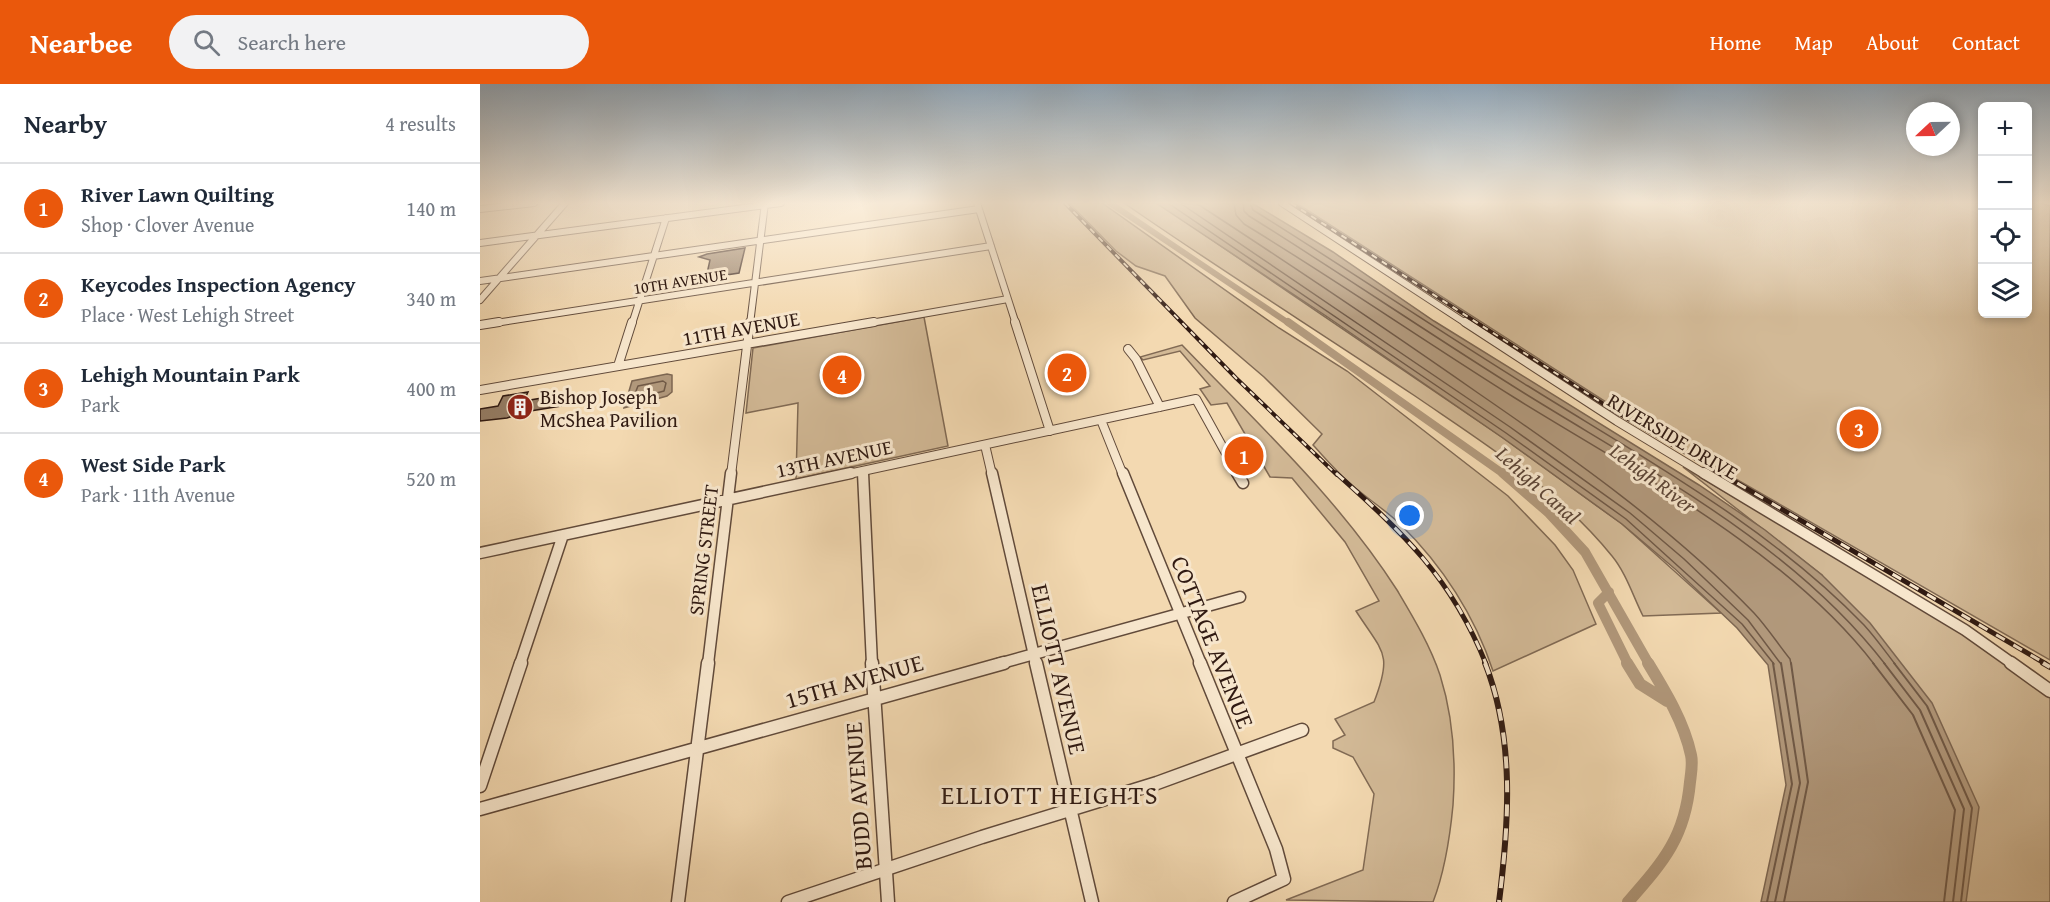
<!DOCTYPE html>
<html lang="en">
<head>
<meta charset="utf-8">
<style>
  body { margin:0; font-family:"Gentium Book Plus",serif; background:#f2f2f3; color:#1f2937 }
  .controls { position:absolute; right:18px; top:18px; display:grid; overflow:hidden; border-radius:9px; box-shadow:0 3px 9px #0003 }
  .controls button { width:54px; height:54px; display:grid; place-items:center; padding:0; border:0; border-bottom:2px solid #e0e1e3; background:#fff; color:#1f2937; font:30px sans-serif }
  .compass { position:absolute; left:1426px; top:18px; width:54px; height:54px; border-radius:50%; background:#fff; box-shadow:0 3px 9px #0003; rotate:248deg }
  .you { position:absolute; left:930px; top:432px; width:21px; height:21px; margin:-15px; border:4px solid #fff; border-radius:50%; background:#1a73e8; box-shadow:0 0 0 9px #1a73e833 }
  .badge { display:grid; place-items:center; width:39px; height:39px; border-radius:50%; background:#ea580c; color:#fff; font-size:20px; font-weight:700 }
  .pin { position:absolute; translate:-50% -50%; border:3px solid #fff; box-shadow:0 2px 6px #0006 }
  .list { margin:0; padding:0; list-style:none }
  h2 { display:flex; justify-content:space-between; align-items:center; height:78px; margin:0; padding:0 24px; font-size:26px }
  h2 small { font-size:20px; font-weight:400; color:#747a83 }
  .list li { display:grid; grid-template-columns:39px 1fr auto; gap:18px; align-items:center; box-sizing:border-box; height:90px; padding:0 24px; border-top:2px solid #e0e1e3 }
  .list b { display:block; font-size:22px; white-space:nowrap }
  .list p { margin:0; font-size:20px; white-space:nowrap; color:#747a83 }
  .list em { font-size:20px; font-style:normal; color:#747a83 }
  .icon { flex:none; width:33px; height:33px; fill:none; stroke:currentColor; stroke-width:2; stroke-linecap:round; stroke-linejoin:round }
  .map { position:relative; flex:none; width:1570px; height:818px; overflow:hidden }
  header { display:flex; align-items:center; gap:36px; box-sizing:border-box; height:84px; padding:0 30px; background:#ea580c; color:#fff }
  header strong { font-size:28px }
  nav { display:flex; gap:33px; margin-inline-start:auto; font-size:21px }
  .search { width:420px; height:54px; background:#f2f2f3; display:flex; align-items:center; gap:15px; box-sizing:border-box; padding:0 21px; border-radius:33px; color:#747a83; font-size:22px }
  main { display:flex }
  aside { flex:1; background:#fff }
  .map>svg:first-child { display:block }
  .green { fill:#d2b996; stroke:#816a54; stroke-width:1.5 }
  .water { fill:#b1987b; stroke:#7d6651; stroke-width:1.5 }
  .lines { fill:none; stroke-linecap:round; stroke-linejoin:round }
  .shore-far1 { stroke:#705946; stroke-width:1.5 }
  .shore { stroke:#705946; stroke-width:2 }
  .canal-far3 { stroke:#b1987b; stroke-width:6 }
  .canal-far2 { stroke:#b1987b; stroke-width:8 }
  .canal-far1 { stroke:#b1987b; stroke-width:10 }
  .canal { stroke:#b1987b; stroke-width:12 }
  .building { fill:#957d65; stroke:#301a12; stroke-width:1.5 }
  .street-far3-casing { stroke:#614a3a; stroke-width:8 }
  .street-far2-casing { stroke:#614a3a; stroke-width:10 }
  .street-far1-casing { stroke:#614a3a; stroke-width:13 }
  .street-casing { stroke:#614a3a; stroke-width:15 }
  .street-far3 { stroke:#f7e6cc; stroke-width:6 }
  .street-far2 { stroke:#f7e6cc; stroke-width:8 }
  .street-far1 { stroke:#f7e6cc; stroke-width:10 }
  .street { stroke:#f7e6cc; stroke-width:12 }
  .rail-far2-casing { stroke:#301a12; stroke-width:4 }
  .rail-far1-casing { stroke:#301a12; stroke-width:5 }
  .rail-casing { stroke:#301a12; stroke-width:6 }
  .rail-far2 { stroke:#f7e6cc; stroke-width:2; stroke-dasharray:6; stroke-linecap:butt }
  .rail-far1 { stroke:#f7e6cc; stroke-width:3; stroke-dasharray:10; stroke-linecap:butt }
  .rail { stroke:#f7e6cc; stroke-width:4; stroke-dasharray:12; stroke-linecap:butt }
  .labels { text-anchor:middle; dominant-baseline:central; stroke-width:6; stroke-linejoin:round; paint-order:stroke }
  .far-street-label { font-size:16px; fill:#301a12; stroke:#f7e6cc }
  .street-label { font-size:20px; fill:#301a12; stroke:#f7e6cc }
  .poi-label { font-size:20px; fill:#301a12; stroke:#f7e6cc; text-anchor:start }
  .water-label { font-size:21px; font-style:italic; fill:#5d4637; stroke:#f7e6cc }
  .near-street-label { font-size:24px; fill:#301a12; stroke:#f7e6cc }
  .near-neighbourhood-label { font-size:26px; letter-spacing:1.5px; fill:#301a12; stroke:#f7e6cc }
</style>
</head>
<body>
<header>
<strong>Nearbee</strong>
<div class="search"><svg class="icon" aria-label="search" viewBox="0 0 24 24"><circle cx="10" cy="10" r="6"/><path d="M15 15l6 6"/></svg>Search here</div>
<nav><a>Home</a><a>Map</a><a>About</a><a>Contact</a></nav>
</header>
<main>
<aside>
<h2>Nearby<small>4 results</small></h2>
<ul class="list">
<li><span class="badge">1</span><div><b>River Lawn Quilting</b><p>Shop · Clover Avenue</p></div><em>140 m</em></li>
<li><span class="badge">2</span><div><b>Keycodes Inspection Agency</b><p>Place · West Lehigh Street</p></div><em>340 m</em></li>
<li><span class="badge">3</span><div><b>Lehigh Mountain Park</b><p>Park</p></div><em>400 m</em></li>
<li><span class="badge">4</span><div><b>West Side Park</b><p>Park · 11th Avenue</p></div><em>520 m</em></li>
</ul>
</aside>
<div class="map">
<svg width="1570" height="818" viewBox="0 0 1570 818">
  <rect width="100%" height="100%" fill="#f3d9b1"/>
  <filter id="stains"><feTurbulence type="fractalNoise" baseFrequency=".00333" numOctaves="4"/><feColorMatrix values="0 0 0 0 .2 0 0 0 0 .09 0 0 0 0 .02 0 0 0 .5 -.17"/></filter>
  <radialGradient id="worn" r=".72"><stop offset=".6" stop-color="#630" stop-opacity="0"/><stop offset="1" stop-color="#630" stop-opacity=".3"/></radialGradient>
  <!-- green -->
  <path class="green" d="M589 119H622L799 244 867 287 1028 412 1075 461 1093 486 1116 540 1013 587C995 532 962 481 921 441 908 428 892 418 878 406 861 393 847 376 833 361L842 350 784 293 715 234 685 192 656 182 636 167Z
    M644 119H676L682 122 1023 354 1142 440 1241 529 1163 532C1153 512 1146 489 1132 472 1078 405 1005 360 935 312 838 247 739 185 644 119Z
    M816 119H1502V230H1548V119H1560L1570 122V576L1157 338Z
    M444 233 468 362 316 395 318 319 266 329 273 264Z
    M702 261C777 339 858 414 917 506 933 533 950 561 960 591 973 632 976 678 973 721 970 753 965 787 953 818L806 816 883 786 894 710 873 673 853 664V657L865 651 855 635 894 618C913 569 903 569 876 527L899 517 865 458 812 394 790 393 747 319 731 321 720 305 730 302 700 267 663 276 660 273Z
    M1203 383 1479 546 1570 612V818H1486L1342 491Z"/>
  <!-- water -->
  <path class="water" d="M676 119H772L853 168 954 237 1219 401 1285 446 1342 491 1390 539 1452 619 1499 723 1486 818H1281L1306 701 1288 581 1257 544 1195 485 1142 440 1023 354 846 232Z
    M187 290 192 291V308L187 312 144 324 152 297Z"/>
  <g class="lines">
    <!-- shore-far1 -->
    <path class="shore-far1" d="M688 119 1026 349 1146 435 1262 540 1294 580
      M700 119 1030 343 1150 429 1204 475 1268 536 1301 580
      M716 119C811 181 905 244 998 309 1094 375 1192 444 1274 529 1287 543 1298 560 1310 575L1311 580
      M754 119 756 131 764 140C856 196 944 257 1035 314 1156 389 1307 467 1394 580
      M763 119 764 127 769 132C862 190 951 251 1044 309 1171 388 1312 460 1405 580
      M770 119 773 126C866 184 956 245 1048 302 1165 375 1288 442 1384 541 1395 553 1405 567 1415 580
      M183 297 186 299 184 307 158 314 154 312 158 302Z"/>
    <!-- shore -->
    <path class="shore" d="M1393 579 1433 631 1475 726 1464 818
      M1404 579 1440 626 1484 725 1473 818
      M1414 579 1447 622 1492 724 1481 818
      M1287 818 1312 700 1293 579
      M1295 818 1320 699 1301 579
      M1304 818 1328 698 1311 579"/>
    <!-- canal-far3 -->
    <path class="canal-far3" d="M630 119 810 240"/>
    <!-- canal-far2 -->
    <path class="canal-far2" d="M808 238 1025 391"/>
    <!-- canal-far1 -->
    <path class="canal-far1" d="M1023 389 1069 429 1105 468 1169 580
      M1129 508 1118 519 1148 580"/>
    <!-- canal -->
    <path class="canal" d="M1147 579 1160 600 1187 617
      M1148 818C1183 778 1205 754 1210 698 1211 690 1213 679 1211 671 1204 638 1185 607 1168 579"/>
  </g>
  <!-- building -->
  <path class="building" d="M265 164 259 189 226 194 230 176 219 173 227 170Z
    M587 284 588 287 601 284 604 292 573 298 570 287Z
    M48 308 44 317 86 310 85 313 89 315 81 322 44 328 27 334 0 337V325L18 322 23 312Z"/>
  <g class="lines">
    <defs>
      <path id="street-far3" d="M497 119 536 240
        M802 119 987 240
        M0 125 54 119
        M0 159 301 119
        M0 197 499 125
        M0 216 85 119
        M9 240 511 162
        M152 240 186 134
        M270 240 285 119
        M385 240 528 215"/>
      <path id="street-far2" d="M535 238 570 347
        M985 238 1137 337 1226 391
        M0 241 19 238
        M648 265 656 275 680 323
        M138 282 152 238
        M0 306 394 238
        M621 336 643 391
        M505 361 512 391
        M383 387V391
        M251 391 270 238
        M364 391 716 315 758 391"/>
      <path id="street-far1" d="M383 389 392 580
        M512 389 556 580
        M643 389 721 580
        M757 389 763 399
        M1224 389 1485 546 1533 580
        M0 469 371 389
        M40 580 83 451
        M228 580 251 389
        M518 580 760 513"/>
      <path id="street" d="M392 579 408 818
        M556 579 612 818
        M720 579 796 765 804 795 754 818
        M1531 579 1570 607
        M0 702 41 579
        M0 725 524 579
        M198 818 228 579
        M308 818 502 753 677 699 822 646"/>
    </defs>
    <!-- street-far3 casing -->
    <use href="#street-far3" class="street-far3-casing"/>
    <!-- street-far2 casing -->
    <use href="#street-far2" class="street-far2-casing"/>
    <!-- street-far1 casing -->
    <use href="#street-far1" class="street-far1-casing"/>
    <!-- street casing -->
    <use href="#street" class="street-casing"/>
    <!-- street-far3 -->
    <use href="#street-far3" class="street-far3"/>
    <!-- street-far2 -->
    <use href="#street-far2" class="street-far2"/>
    <!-- street-far1 -->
    <use href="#street-far1" class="street-far1"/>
    <!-- street -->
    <use href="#street" class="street"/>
    <defs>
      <path id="rail-far2" d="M585 119 756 294 857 391
        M811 119 1133 326 1243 391"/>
      <path id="rail-far1" d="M856 389C924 450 971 493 1006 580
        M1240 389 1566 580"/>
      <path id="rail" d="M1005 579C1035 655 1029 739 1019 818
        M1563 579 1570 583"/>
    </defs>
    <!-- rail-far2 casing -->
    <use href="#rail-far2" class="rail-far2-casing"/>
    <!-- rail-far1 casing -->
    <use href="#rail-far1" class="rail-far1-casing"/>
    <!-- rail casing -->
    <use href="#rail" class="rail-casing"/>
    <!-- rail-far2 -->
    <use href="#rail-far2" class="rail-far2"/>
    <!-- rail-far1 -->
    <use href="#rail-far1" class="rail-far1"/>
    <!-- rail -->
    <use href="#rail" class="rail"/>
  </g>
  <!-- sky -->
  <linearGradient id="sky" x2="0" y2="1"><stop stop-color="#92a9bc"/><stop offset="0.51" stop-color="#faeedc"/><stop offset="1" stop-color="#faeedc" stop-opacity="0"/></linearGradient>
  <rect width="1570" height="233" fill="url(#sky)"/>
  <!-- icons -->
  <defs>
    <symbol id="building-disc" viewBox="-11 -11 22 22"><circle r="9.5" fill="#8f2418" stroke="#f7e6cc"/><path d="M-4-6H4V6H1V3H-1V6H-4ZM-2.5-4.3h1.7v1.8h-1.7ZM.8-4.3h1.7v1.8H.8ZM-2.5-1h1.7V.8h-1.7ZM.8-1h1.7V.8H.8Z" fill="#fff"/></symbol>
  </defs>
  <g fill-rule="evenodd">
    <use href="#building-disc" x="25" y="308" width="30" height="30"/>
  </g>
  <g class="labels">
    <!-- far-street labels -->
    <g class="far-street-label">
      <text transform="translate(200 197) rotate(-9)">10TH AVENUE</text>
    </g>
    <!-- street labels -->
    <g class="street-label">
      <text transform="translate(261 244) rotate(-10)">11TH AVENUE</text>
      <text transform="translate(1193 352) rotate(31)">RIVERSIDE DRIVE</text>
      <text transform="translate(354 374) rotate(-12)">13TH AVENUE</text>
      <text transform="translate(223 466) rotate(-83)">SPRING STREET</text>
    </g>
    <!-- poi labels -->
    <g class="poi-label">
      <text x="60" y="312">Bishop Joseph<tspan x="60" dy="23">McShea Pavilion</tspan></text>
    </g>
    <!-- water labels -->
    <g class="water-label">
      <text transform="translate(1173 394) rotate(37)">Lehigh River</text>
      <text transform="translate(1058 401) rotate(42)">Lehigh Canal</text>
    </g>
    <!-- near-street labels -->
    <g class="near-street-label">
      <text transform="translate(733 558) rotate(68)">COTTAGE AVENUE</text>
      <text transform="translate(579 585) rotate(77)">ELLIOTT AVENUE</text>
      <text transform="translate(374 597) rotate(-16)">15TH AVENUE</text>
      <text transform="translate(378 712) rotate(-94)">BUDD AVENUE</text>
    </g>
    <!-- near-neighbourhood labels -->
    <g class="near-neighbourhood-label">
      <text x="570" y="710">ELLIOTT HEIGHTS</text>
    </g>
  </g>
  <rect width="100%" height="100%" filter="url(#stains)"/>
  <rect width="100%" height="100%" fill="url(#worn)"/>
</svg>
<div class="controls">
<button>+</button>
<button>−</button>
<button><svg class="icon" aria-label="locate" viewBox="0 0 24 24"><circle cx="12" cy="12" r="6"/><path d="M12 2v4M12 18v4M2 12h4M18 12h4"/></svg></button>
<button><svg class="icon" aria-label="layers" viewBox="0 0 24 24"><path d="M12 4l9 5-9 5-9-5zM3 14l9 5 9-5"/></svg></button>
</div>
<svg class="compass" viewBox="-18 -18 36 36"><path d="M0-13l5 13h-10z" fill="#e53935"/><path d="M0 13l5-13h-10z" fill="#747a83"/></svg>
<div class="you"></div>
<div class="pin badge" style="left:764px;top:372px">1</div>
<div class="pin badge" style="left:587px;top:289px">2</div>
<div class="pin badge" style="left:1379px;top:345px">3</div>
<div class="pin badge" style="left:362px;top:291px">4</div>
</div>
</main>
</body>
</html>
